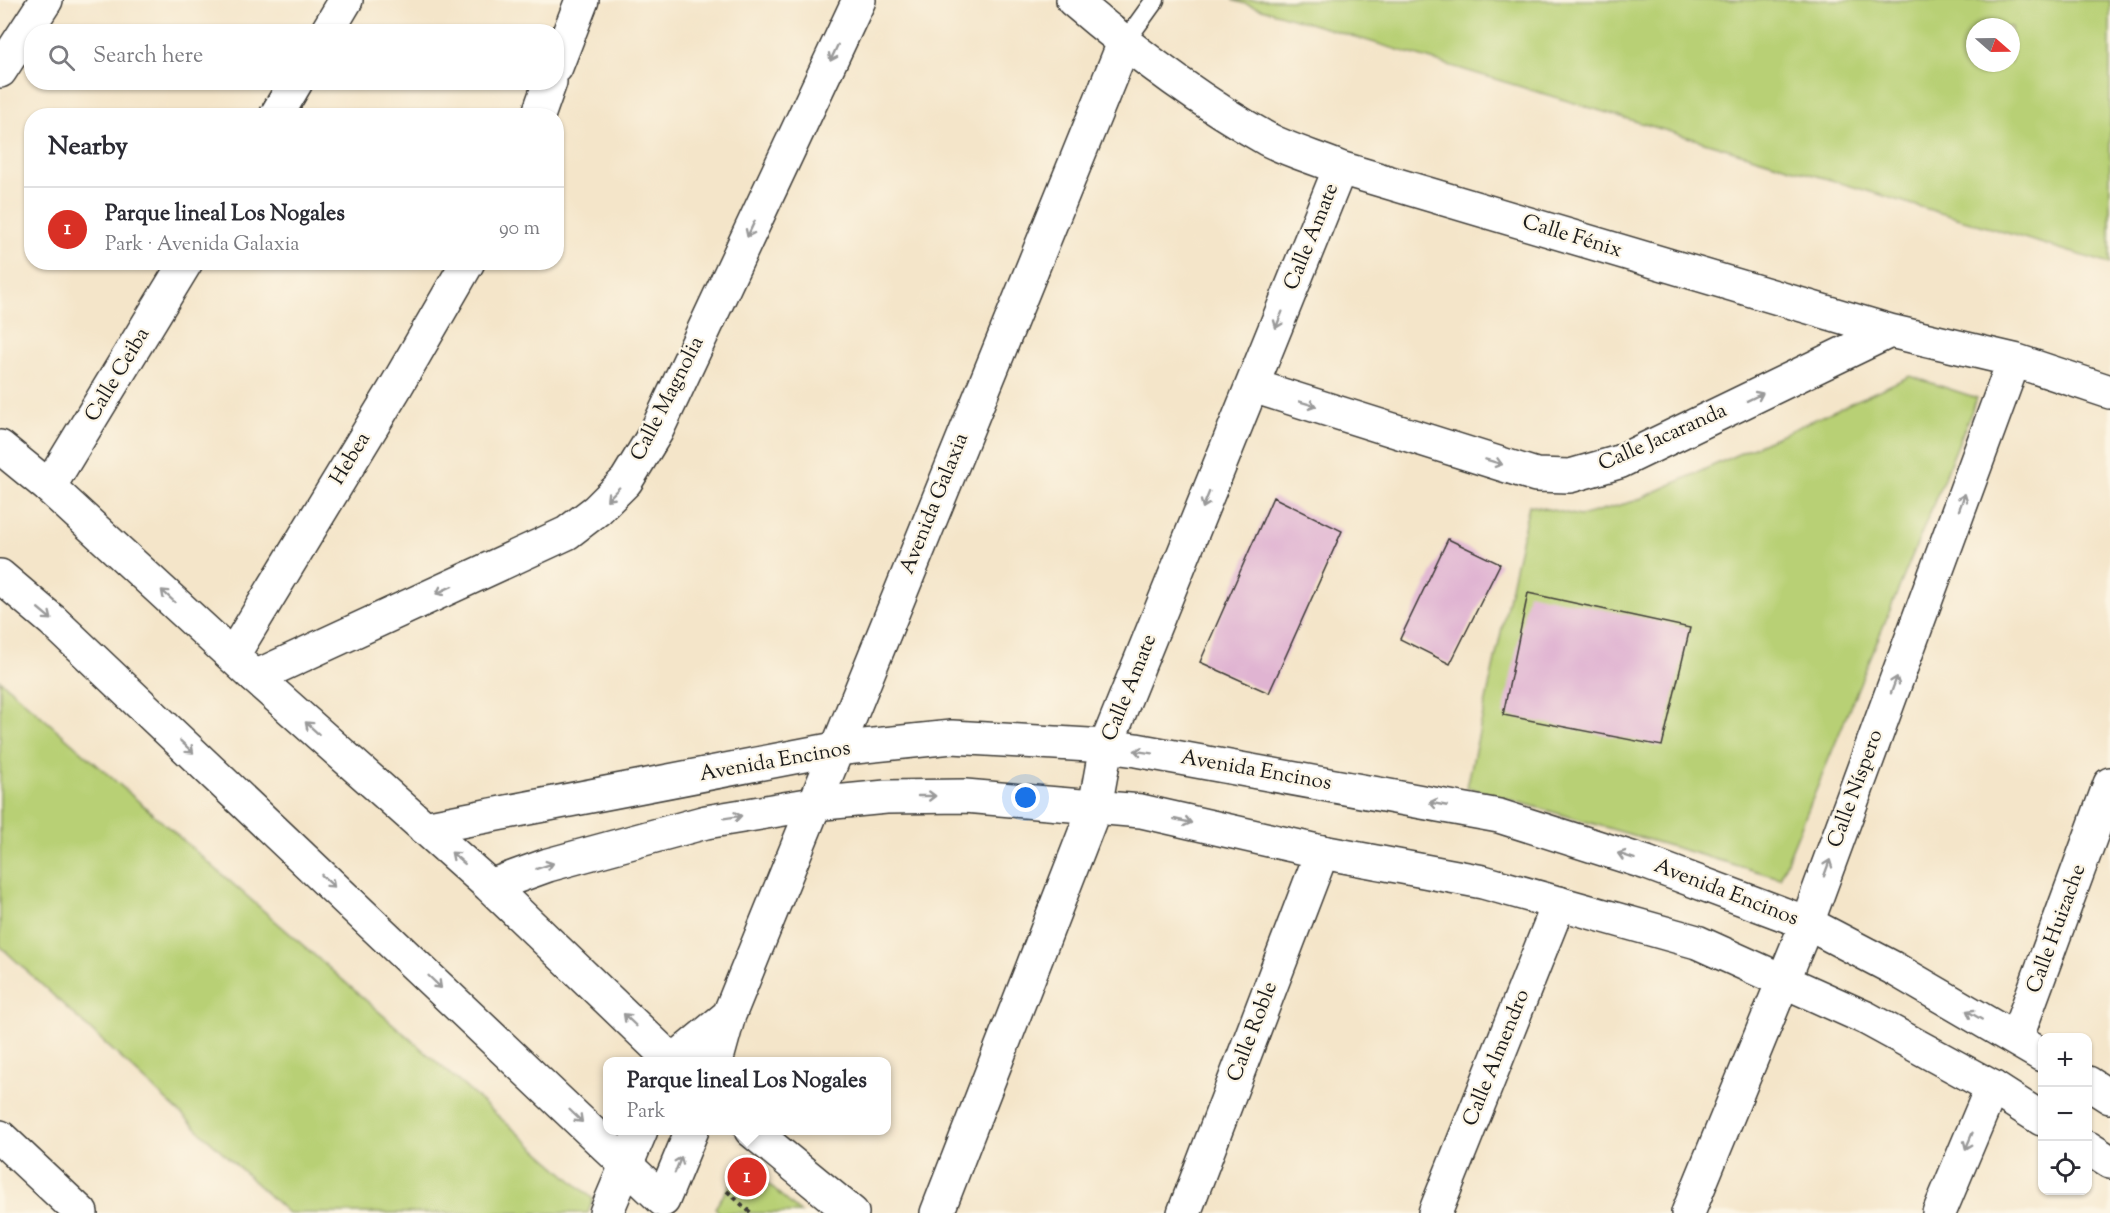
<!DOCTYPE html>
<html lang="en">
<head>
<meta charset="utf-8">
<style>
  body { margin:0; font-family:"Sorts Mill Goudy",serif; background:#f7f7f7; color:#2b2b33 }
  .controls { position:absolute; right:18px; bottom:18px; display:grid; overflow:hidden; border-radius:12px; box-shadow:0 2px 4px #0004 }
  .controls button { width:54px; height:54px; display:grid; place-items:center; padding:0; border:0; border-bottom:2px solid #e1e1e2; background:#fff; color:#2b2b33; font:30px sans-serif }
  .compass { position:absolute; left:1966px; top:18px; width:54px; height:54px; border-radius:50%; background:#fff; box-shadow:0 2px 4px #0004; rotate:110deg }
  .you { position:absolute; left:1026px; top:798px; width:21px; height:21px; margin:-15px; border:4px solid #fff; border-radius:50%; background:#1a73e8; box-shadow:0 0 0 9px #1a73e833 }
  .badge { display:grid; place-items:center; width:39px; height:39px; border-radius:50%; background:#d93025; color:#fff; font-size:20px; font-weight:700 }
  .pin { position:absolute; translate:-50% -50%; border:3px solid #fff; box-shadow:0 2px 6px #0006 }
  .popup { position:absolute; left:603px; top:1057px; width:288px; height:78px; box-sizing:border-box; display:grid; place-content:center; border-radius:12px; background:#fff; filter:drop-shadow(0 2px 4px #0005); font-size:20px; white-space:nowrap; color:#7c7c81 }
  .popup b { font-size:22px; color:#2b2b33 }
  .popup::after { content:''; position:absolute; left:50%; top:100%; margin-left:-12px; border:12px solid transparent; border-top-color:#fff }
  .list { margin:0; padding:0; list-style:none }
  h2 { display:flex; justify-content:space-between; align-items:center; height:78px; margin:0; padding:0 24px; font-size:26px }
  h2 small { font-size:20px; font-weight:400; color:#7c7c81 }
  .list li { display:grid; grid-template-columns:39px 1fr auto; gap:18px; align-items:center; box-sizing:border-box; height:84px; padding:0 24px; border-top:2px solid #e1e1e2 }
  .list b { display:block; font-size:22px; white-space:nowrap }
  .list p { margin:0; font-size:20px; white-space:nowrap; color:#7c7c81 }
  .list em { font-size:20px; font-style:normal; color:#7c7c81 }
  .icon { flex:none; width:33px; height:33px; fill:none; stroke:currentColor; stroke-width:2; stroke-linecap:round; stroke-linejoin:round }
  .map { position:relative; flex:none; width:2110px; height:1213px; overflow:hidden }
  .search { position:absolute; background:#fff; box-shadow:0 2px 4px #0004; left:24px; top:24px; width:540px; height:66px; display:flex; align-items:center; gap:15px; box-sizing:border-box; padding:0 21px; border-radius:24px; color:#7c7c81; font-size:22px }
  .panel { position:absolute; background:#fff; box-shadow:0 2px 4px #0004; left:24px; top:108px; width:540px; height:162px; border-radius:24px }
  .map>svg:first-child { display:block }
  .green { fill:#b8d075; stroke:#6a7648; stroke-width:1.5; fill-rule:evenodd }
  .building { fill:#e0b4d2 }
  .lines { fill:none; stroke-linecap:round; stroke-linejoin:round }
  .service-casing { stroke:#3c3a36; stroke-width:21 }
  .minor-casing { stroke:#3c3a36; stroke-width:36 }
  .tertiary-casing { stroke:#3c3a36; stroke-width:36 }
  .path { stroke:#3c3a36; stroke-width:4; stroke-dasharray:4.5 4.5; stroke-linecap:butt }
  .service { stroke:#fff; stroke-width:18 }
  .minor { stroke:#fff; stroke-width:33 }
  .tertiary { stroke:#fff; stroke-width:33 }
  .oneway { stroke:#999 }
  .labels { text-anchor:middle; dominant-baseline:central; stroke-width:4.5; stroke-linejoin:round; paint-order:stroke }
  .street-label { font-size:21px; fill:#1c1c1c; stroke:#fcf5e5 }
</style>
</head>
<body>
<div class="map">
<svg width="2110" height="1213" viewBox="0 0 2110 1213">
  <rect width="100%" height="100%" fill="#fcf5e5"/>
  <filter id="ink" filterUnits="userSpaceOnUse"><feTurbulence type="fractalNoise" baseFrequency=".0167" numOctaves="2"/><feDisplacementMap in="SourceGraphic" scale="12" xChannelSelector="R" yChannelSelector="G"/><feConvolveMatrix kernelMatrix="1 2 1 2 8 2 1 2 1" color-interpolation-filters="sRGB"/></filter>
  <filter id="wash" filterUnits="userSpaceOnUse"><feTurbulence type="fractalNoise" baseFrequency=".008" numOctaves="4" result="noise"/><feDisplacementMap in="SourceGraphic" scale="24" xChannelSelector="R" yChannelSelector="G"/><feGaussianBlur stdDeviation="1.35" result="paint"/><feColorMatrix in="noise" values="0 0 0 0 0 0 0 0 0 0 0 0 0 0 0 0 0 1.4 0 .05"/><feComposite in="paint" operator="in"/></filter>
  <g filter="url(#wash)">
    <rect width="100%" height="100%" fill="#f4e5c9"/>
    <!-- green -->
    <path class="green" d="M1232 0H2110V264ZM1975 27H2011V63H1975Z
      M1910 376 1977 398 1780 878 1467 787 1529 505 1580 516 1635 501Z
      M0 680 593 1199 588 1213H288L0 946Z
      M744 1163 801 1213H720L715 1208Z"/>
    <g id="blocks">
      <!-- building -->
      <path class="building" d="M1273 497 1342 531 1269 693 1200 662Z
        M1448 539 1500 564 1450 664 1400 639Z
        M1528 593 1690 628 1662 746 1503 715Z"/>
    </g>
  </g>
  <g filter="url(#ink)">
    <use href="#blocks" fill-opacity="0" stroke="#3c3a36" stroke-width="1.5"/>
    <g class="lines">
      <defs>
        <path id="service" d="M1124 43 1155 0"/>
        <path id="minor" d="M1073 0C1134 52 1197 100 1267 139 1290 151 1316 158 1340 168L1890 331 2014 360 2110 392
          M327 32 346 0
          M556 67 582 0
          M0 71 46 0
          M276 116 296 82
          M538 116 550 82
          M1253 386 1536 475 1570 476 1619 462 1890 331
          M49 487 186 262
          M233 655 394 390 468 262
          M255 677 567 533 597 510 626 481 656 432 859 0
          M2016 1039 2110 784
          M672 1062 729 1015
          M716 1062 729 1015 1124 43
          M0 1137 81 1213
          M606 1213 641 1130
          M937 1213 1095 807 1106 746 1340 168
          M1184 1213 1322 852
          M1435 1213 1559 903
          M1688 1213 1807 923 2014 360
          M1939 1213 1992 1087"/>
        <path id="tertiary" d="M0 447 49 487 255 677 490 886 673 1062
          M0 576 53 621 663 1200 692 1130
          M424 828 835 749 952 737 1106 746 1136 750 1499 816 1647 863 1807 923 1893 968 2042 1055
          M490 886 548 865 706 822 814 804 886 797 965 796 1141 811 1322 852 1483 882 1697 942 1866 1018 1992 1087 2042 1119
          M2088 1083 2110 1097
          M751 1130 852 1213
          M2088 1148 2110 1162"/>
      </defs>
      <!-- service casing -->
      <use href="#service" class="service-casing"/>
      <!-- minor casing -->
      <use href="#minor" class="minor-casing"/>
      <!-- tertiary casing -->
      <use href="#tertiary" class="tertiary-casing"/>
      <!-- path -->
      <path class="path" d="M727 1191 751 1213"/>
      <!-- service -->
      <use href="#service" class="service"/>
      <!-- minor -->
      <use href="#minor" class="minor"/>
      <!-- tertiary -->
      <use href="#tertiary" class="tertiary"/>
    </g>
    <!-- one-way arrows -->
    <defs><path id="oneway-shaft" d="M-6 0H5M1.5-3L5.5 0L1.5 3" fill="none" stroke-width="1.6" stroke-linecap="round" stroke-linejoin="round" transform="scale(1.5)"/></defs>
    <g class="oneway">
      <use href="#oneway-shaft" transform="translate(834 53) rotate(115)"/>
      <use href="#oneway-shaft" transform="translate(751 229) rotate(115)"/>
      <use href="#oneway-shaft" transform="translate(1279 320) rotate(112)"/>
      <use href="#oneway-shaft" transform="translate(1755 397) rotate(-26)"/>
      <use href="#oneway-shaft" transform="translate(1308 404) rotate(17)"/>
      <use href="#oneway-shaft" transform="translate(1494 462) rotate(17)"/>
      <use href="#oneway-shaft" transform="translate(613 494) rotate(134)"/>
      <use href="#oneway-shaft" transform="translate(1206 500) rotate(112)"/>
      <use href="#oneway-shaft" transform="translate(1962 502) rotate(-70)"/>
      <use href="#oneway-shaft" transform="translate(444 590) rotate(155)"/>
      <use href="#oneway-shaft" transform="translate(168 596) rotate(-138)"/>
      <use href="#oneway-shaft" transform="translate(45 614) rotate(40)"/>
      <use href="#oneway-shaft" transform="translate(1894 685) rotate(-70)"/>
      <use href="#oneway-shaft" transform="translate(312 728) rotate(-138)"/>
      <use href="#oneway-shaft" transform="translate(187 747) rotate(43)"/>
      <use href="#oneway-shaft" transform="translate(1143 752) rotate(-171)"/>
      <use href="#oneway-shaft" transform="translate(927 796)"/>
      <use href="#oneway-shaft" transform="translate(1438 804) rotate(-169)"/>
      <use href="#oneway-shaft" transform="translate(733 817) rotate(-9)"/>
      <use href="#oneway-shaft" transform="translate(1183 821) rotate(13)"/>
      <use href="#oneway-shaft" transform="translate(1626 856) rotate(-162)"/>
      <use href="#oneway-shaft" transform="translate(458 858) rotate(-139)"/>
      <use href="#oneway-shaft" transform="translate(545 866) rotate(-18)"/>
      <use href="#oneway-shaft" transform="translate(1827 868) rotate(-70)"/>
      <use href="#oneway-shaft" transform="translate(328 881) rotate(43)"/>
      <use href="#oneway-shaft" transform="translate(435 982) rotate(44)"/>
      <use href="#oneway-shaft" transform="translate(1974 1015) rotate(-150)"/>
      <use href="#oneway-shaft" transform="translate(630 1020) rotate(-136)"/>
      <use href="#oneway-shaft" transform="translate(576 1116) rotate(44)"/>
      <use href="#oneway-shaft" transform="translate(1969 1141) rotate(113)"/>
      <use href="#oneway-shaft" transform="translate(678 1165) rotate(-68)"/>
    </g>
  </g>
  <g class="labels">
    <!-- street labels -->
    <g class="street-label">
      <text transform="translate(1312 237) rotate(-68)">Calle Amate</text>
      <text transform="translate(1572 237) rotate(17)">Calle Fénix</text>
      <text transform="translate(118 375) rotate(-59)">Calle Ceiba</text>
      <text transform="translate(668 399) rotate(-63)">Calle Magnolia</text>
      <text transform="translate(1663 438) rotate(-24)">Calle Jacaranda</text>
      <text transform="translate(351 459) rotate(-59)">Hebea</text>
      <text transform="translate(935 504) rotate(-68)">Avenida Galaxia</text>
      <text transform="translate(1130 688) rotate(-68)">Calle Amate</text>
      <text transform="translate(775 762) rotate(-10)">Avenida Encinos</text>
      <text transform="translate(1256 771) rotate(10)">Avenida Encinos</text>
      <text transform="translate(1856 789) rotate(-70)">Calle Níspero</text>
      <text transform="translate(1726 893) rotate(21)">Avenida Encinos</text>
      <text transform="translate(2057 929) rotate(-70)">Calle Huizache</text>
      <text transform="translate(1253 1032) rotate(-69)">Calle Roble</text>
      <text transform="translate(1497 1058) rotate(-68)">Calle Almendro</text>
    </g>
  </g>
</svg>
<div class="controls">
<button>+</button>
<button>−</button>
<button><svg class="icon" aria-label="locate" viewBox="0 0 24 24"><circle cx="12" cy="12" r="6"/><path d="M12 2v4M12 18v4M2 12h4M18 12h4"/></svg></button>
</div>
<svg class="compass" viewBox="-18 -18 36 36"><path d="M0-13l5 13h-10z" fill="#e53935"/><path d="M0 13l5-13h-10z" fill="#7c7c81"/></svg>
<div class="you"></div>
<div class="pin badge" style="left:747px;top:1177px">1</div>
<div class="popup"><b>Parque lineal Los Nogales</b>Park</div>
<div class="search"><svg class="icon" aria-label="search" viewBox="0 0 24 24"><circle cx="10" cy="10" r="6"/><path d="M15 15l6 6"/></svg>Search here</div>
<section class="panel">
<h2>Nearby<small></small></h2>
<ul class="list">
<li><span class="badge">1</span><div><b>Parque lineal Los Nogales</b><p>Park · Avenida Galaxia</p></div><em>90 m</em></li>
</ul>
</section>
</div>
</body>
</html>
